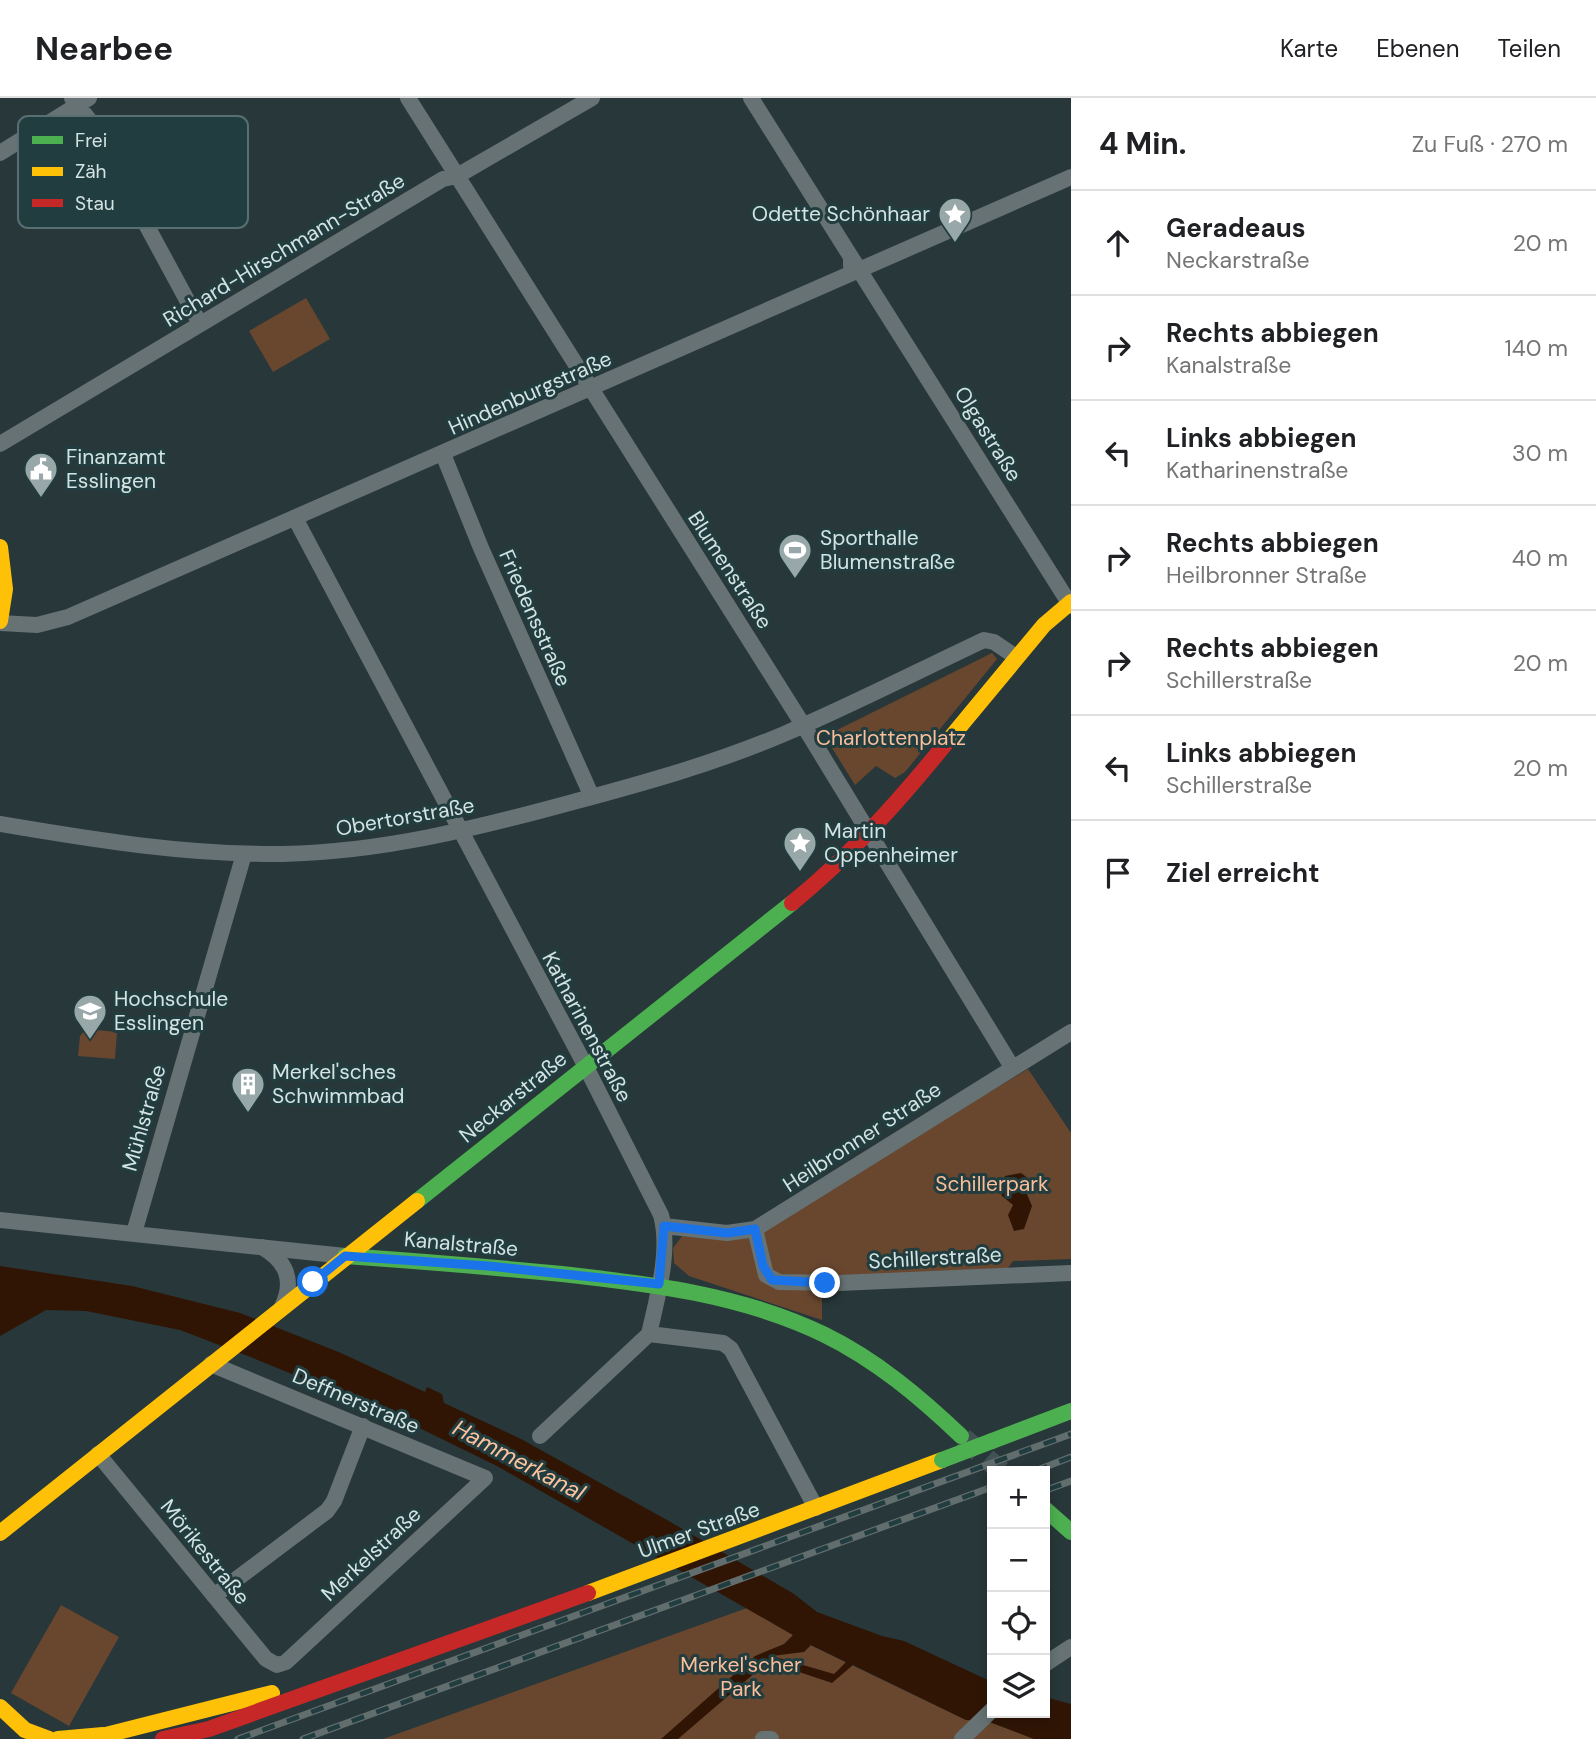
<!DOCTYPE html>
<html lang="de">
<head>
<meta charset="utf-8">
<style>
  body { margin:0; font-family:"DM Sans",sans-serif; background:#f2f2f2; color:#202124 }
  .controls { position:absolute; right:21px; bottom:21px; display:grid; overflow:hidden; border-radius:0px; box-shadow:0 4px 10px #0003 }
  .controls button { width:63px; height:63px; display:grid; place-items:center; padding:0; border:0; border-bottom:2px solid #e0e0e0; background:#fff; color:#202124; font:35px sans-serif }
  .stop { position:absolute; width:21px; height:21px; margin:-16px; border:5px solid #1a73e8; border-radius:50%; background:#fff }
  .stop.end { background:#1a73e8; border-color:#fff; box-shadow:0 2px 7px #0008 }
  .list { margin:0; padding:0; list-style:none }
  h2 { display:flex; justify-content:space-between; align-items:center; height:91px; margin:0; padding:0 28px; font-size:30px }
  h2 small { font-size:23px; font-weight:400; color:#757577 }
  .list li { display:grid; grid-template-columns:46px 1fr auto; gap:21px; align-items:center; box-sizing:border-box; height:105px; padding:0 28px; border-top:2px solid #e0e0e0 }
  .list b { display:block; font-size:26px; white-space:nowrap }
  .list p { margin:0; font-size:23px; white-space:nowrap; color:#757577 }
  .list em { font-size:23px; font-style:normal; color:#757577 }
  .icon { flex:none; width:38px; height:38px; fill:none; stroke:currentColor; stroke-width:2; stroke-linecap:round; stroke-linejoin:round }
  .map { position:relative; flex:none; width:1071px; height:1641px; overflow:hidden }
  header { display:flex; align-items:center; gap:42px; box-sizing:border-box; height:98px; padding:0 35px; background:#fff; border-bottom:2px solid #e0e0e0 }
  header strong { font-size:33px }
  nav { display:flex; gap:38px; margin-inline-start:auto; font-size:24px }
  main { display:flex }
  aside { flex:1; background:#fff }
  .map>svg:first-child { display:block }
  .green { fill:#69472f }
  .water { fill:#301505; fill-rule:evenodd }
  .lines { fill:none; stroke-linecap:round; stroke-linejoin:round }
  .secondary-tunnel { stroke:#425153; stroke-width:21; stroke-dasharray:21 10; stroke-linecap:butt }
  .street { stroke:#667273; stroke-width:16 }
  .fast { stroke:#4caf50; stroke-width:16 }
  .slow { stroke:#ffc107; stroke-width:16 }
  .jam { stroke:#c62828; stroke-width:16 }
  .rail-casing { stroke:#626d6e; stroke-width:7 }
  .rail { stroke:#223d3f; stroke-width:4.5; stroke-dasharray:13; stroke-linecap:butt }
  .fast-bridge { stroke:#4caf50; stroke-width:16 }
  .route { stroke:#1a73e8; stroke-width:9 }
  .labels { text-anchor:middle; dominant-baseline:central; stroke-width:6; stroke-linejoin:round; paint-order:stroke }
  .poi-label { font-size:21px; fill:#d4e3e4; stroke:#223d3f; text-anchor:start }
  .street-label { font-size:21px; fill:#d4e3e4; stroke:#223d3f }
  .park-label { font-size:21px; fill:#fabf9a; stroke:#223d3f }
  .water-label { font-size:23px; font-style:italic; fill:#fec39e; stroke:#223d3f }
  .key { fill:#223d3f; stroke:#576f71; stroke-width:2 }
  .key-label { font-size:19px; fill:#d4e3e4 }
</style>
</head>
<body>
<header>
<strong>Nearbee</strong>
<nav><a>Karte</a><a>Ebenen</a><a>Teilen</a></nav>
</header>
<main>
<div class="map">
<svg width="1071" height="1641" viewBox="0 0 1071 1641">
  <rect width="100%" height="100%" fill="#283739"/>
  <!-- green -->
  <path class="green" d="M306 200 330 241 273 274 249 233Z
    M992 555 997 561 905 674 895 680 876 668 855 687 829 645 837 632Z
    M86 931 117 934 115 961 78 958 80 938Z
    M1028 971 1071 1035V1161L1013 1163 1008 1170 822 1180V1222L689 1178 674 1165 673 1150 682 1138 728 1141 873 1064Z
    M61 1507 119 1539 69 1628 11 1595Z
    M747 1510 810 1547 966 1622 987 1623 1034 1641H383Z"/>
  <!-- water -->
  <path class="water" d="M1021 1075 1029 1081 1026 1094 1032 1108 1024 1131 1014 1133 1008 1117 1013 1107 1002 1098 999 1090 1005 1078Z
    M0 1168 132 1188 240 1215 341 1255 425 1294 427 1289 442 1296 444 1305 521 1341 667 1422 794 1496 817 1514 882 1538 904 1543 992 1584V1615H1045V1599L1071 1606V1641H1034L987 1623 966 1622 853 1567 832 1585 772 1565 763 1568 678 1641H661L755 1558 784 1546 793 1537 497 1368 397 1319 253 1260 180 1232 86 1213 46 1212 0 1238ZM811 1547 846 1564 834 1576 772 1558 804 1554Z"/>
  <g class="lines">
    <!-- secondary-tunnel -->
    <path class="secondary-tunnel" d="M963 1340 1001 1373"/>
    <!-- street -->
    <path class="street" d="M72 0 90 23 200 226
      M408 0 810 638 1012 969
      M751 0 851 159V168
      M0 55 89 0
      M851 159 1071 508
      M0 346 443 81 457 78 592 0
      M443 356 481 450 592 699
      M295 420 585 967 661 1117C671 1153 657 1200 649 1236
      M0 525 37 527 68 519 1071 79
      M0 726C94 742 187 757 283 756 382 754 478 730 573 704 644 685 716 665 784 636 852 607 918 573 984 542L994 544 1016 559
      M0 1122 345 1158
      M664 1128 727 1135 755 1131 1071 934
      M755 1131 766 1177 779 1184 839 1185 1071 1175
      M134 1135 244 756
      M262 1149C286 1163 295 1182 282 1209
      M649 1236 723 1245 731 1251 816 1410
      M540 1338 649 1236
      M98 1356 266 1561 277 1567 286 1564 485 1380 211 1266
      M214 1498 327 1413 334 1403 363 1328
      M1045 1566 1071 1549
      M763 1641H771
      M962 1641 992 1612"/>
    <!-- fast -->
    <path class="fast" d="M417 1103 792 805
      M345 1158C417 1163 490 1169 562 1176 652 1186 743 1197 825 1237 876 1262 920 1299 961 1338
      M992 1343 1071 1313
      M1045 1411 1071 1434"/>
    <!-- slow -->
    <path class="slow" d="M0 449 5 491 0 523
      M947 644 1044 527 1071 504
      M0 1435 417 1103
      M588 1495 942 1362
      M0 1609 25 1632 49 1641
      M58 1641 103 1637
      M90 1641 272 1595"/>
    <!-- jam -->
    <path class="jam" d="M792 805C851 757 899 703 947 644
      M163 1641 209 1631 588 1495"/>
    <defs>
      <path id="rail" d="M1035 1373 1071 1359
        M1049 1391 1071 1383
        M238 1641 1071 1336
        M303 1641 992 1389"/>
    </defs>
    <!-- rail casing -->
    <use href="#rail" class="rail-casing"/>
    <!-- rail -->
    <use href="#rail" class="rail"/>
    <!-- fast-bridge -->
    <path class="fast-bridge" d="M942 1362 992 1343"/>
  </g>
  <g class="lines">
    <!-- route -->
    <path class="route" d="M313 1184 345 1158 488 1168 659 1186 664 1128 727 1135 755 1131 763 1168 772 1182 825 1185"/>
  </g>
  <!-- icons -->
  <defs>
    <symbol id="sight-pin" viewBox="-11 -11 22 30"><path d="M0 17L-7.5 6A9.5 9.5 0 1 1 7.5 6Z" fill="#98a7a8" stroke="#223d3f"/><path d="M0-6L1.8-2.2L6-1.7L2.9 1.2L3.7 5.4L0 3.3L-3.7 5.4L-2.9 1.2L-6-1.7L-1.8-2.2Z" fill="#fff"/></symbol>
    <symbol id="civic-pin" viewBox="-11 -11 22 30"><path d="M0 17L-7.5 6A9.5 9.5 0 1 1 7.5 6Z" fill="#98a7a8" stroke="#223d3f"/><path d="M-.6-6.5H3V-4.5H.6V-3L4-1V1h2V6H-6V1h2V-1L-.6-3ZM-1.2 2.5V6h2.4V2.5Z" fill="#fff"/></symbol>
    <symbol id="stadium-pin" viewBox="-11 -11 22 30"><path d="M0 17L-7.5 6A9.5 9.5 0 1 1 7.5 6Z" fill="#98a7a8" stroke="#223d3f"/><path d="M0-5a6.5 5 0 1 0 0 10a6.5 5 0 1 0 0-10ZM-3.5-1.8h7v3.6h-7Z" fill="#fff"/></symbol>
    <symbol id="university-pin" viewBox="-11 -11 22 30"><path d="M0 17L-7.5 6A9.5 9.5 0 1 1 7.5 6Z" fill="#98a7a8" stroke="#223d3f"/><path d="M0-5L7-2L0 1L-7-2ZM-4 1L0 2.5L4 1V4Q0 6-4 4Z" fill="#fff"/></symbol>
    <symbol id="building-pin" viewBox="-11 -11 22 30"><path d="M0 17L-7.5 6A9.5 9.5 0 1 1 7.5 6Z" fill="#98a7a8" stroke="#223d3f"/><path d="M-4-6H4V6H1V3H-1V6H-4ZM-2.5-4.3h1.7v1.8h-1.7ZM.8-4.3h1.7v1.8H.8ZM-2.5-1h1.7V.8h-1.7ZM.8-1h1.7V.8H.8Z" fill="#fff"/></symbol>
  </defs>
  <g fill-rule="evenodd">
    <use href="#sight-pin" x="936" y="97" width="38" height="52"/>
    <use href="#civic-pin" x="22" y="352" width="38" height="52"/>
    <use href="#stadium-pin" x="776" y="433" width="38" height="52"/>
    <use href="#sight-pin" x="781" y="726" width="38" height="52"/>
    <use href="#university-pin" x="71" y="894" width="38" height="52"/>
    <use href="#building-pin" x="229" y="967" width="38" height="52"/>
  </g>
  <g class="labels">
    <!-- poi labels -->
    <g class="poi-label">
      <text x="930" y="116" text-anchor="end">Odette Schönhaar</text>
      <text x="66" y="359">Finanzamt<tspan x="66" dy="24">Esslingen</tspan></text>
      <text x="820" y="440">Sporthalle<tspan x="820" dy="24">Blumenstraße</tspan></text>
      <text x="824" y="733">Martin<tspan x="824" dy="24">Oppenheimer</tspan></text>
      <text x="114" y="901">Hochschule<tspan x="114" dy="24">Esslingen</tspan></text>
      <text x="272" y="974">Merkel'sches<tspan x="272" dy="24">Schwimmbad</tspan></text>
    </g>
    <!-- street labels -->
    <g class="street-label">
      <text transform="translate(284 152) rotate(-31)">Richard-Hirschmann-Straße</text>
      <text transform="translate(530 295) rotate(-24)">Hindenburgstraße</text>
      <text transform="translate(988 336) rotate(58)">Olgastraße</text>
      <text transform="translate(730 472) rotate(57)">Blumenstraße</text>
      <text transform="translate(535 520) rotate(66)">Friedensstraße</text>
      <text transform="translate(405 719) rotate(-10)">Obertorstraße</text>
      <text transform="translate(587 929) rotate(62)">Katharinenstraße</text>
      <text transform="translate(513 999) rotate(-39)">Neckarstraße</text>
      <text transform="translate(144 1020) rotate(-74)">Mühlstraße</text>
      <text transform="translate(862 1039) rotate(-33)">Heilbronner Straße</text>
      <text transform="translate(461 1146) rotate(5)">Kanalstraße</text>
      <text transform="translate(935 1160) rotate(-3)">Schillerstraße</text>
      <text transform="translate(356 1303) rotate(23)">Deffnerstraße</text>
      <text transform="translate(699 1432) rotate(-20)">Ulmer Straße</text>
      <text transform="translate(205 1454) rotate(51)">Mörikestraße</text>
      <text transform="translate(371 1456) rotate(-43)">Merkelstraße</text>
    </g>
    <!-- park labels -->
    <g class="park-label">
      <text x="891" y="640">Charlottenplatz</text>
      <text x="992" y="1086">Schillerpark</text>
      <text x="741" y="1567">Merkel'scher<tspan x="741" dy="24">Park</tspan></text>
    </g>
    <!-- water labels -->
    <g class="water-label">
      <text transform="translate(519 1362) rotate(28)">Hammerkanal</text>
    </g>
  </g>
  <!-- legend -->
  <rect x="18" y="18" width="230" height="112" rx="10" class="key"/>
  <rect x="32" y="38" width="31" height="8" fill="#4caf50"/>
  <rect x="32" y="69" width="31" height="9" fill="#ffc107"/>
  <rect x="32" y="101" width="31" height="8" fill="#c62828"/>
  <g class="key-label">
    <text x="75" y="49">Frei</text>
    <text x="75" y="80">Zäh</text>
    <text x="75" y="112">Stau</text>
  </g>
</svg>
<div class="controls">
<button>+</button>
<button>−</button>
<button><svg class="icon" aria-label="locate" viewBox="0 0 24 24"><circle cx="12" cy="12" r="6"/><path d="M12 2v4M12 18v4M2 12h4M18 12h4"/></svg></button>
<button><svg class="icon" aria-label="layers" viewBox="0 0 24 24"><path d="M12 4l9 5-9 5-9-5zM3 14l9 5 9-5"/></svg></button>
</div>
<div class="stop" style="left:313px;top:1184px"></div>
<div class="stop end" style="left:825px;top:1185px"></div>
</div>
<aside>
<h2>4 Min.<small>Zu Fuß · 270 m</small></h2>
<ul class="list">
<li><svg class="icon" aria-label="ahead" viewBox="0 0 24 24"><path d="M12 20V5M6 11l6-6 6 6"/></svg><div><b>Geradeaus</b><p>Neckarstraße</p></div><em>20 m</em></li>
<li><svg class="icon" aria-label="right" viewBox="0 0 24 24"><path d="M7 20v-9h11M14 6l5 5-5 5"/></svg><div><b>Rechts abbiegen</b><p>Kanalstraße</p></div><em>140 m</em></li>
<li><svg class="icon" aria-label="left" viewBox="0 0 24 24"><path d="M17 20v-9H6M10 6l-5 5 5 5"/></svg><div><b>Links abbiegen</b><p>Katharinenstraße</p></div><em>30 m</em></li>
<li><svg class="icon" aria-label="right" viewBox="0 0 24 24"><path d="M7 20v-9h11M14 6l5 5-5 5"/></svg><div><b>Rechts abbiegen</b><p>Heilbronner Straße</p></div><em>40 m</em></li>
<li><svg class="icon" aria-label="right" viewBox="0 0 24 24"><path d="M7 20v-9h11M14 6l5 5-5 5"/></svg><div><b>Rechts abbiegen</b><p>Schillerstraße</p></div><em>20 m</em></li>
<li><svg class="icon" aria-label="left" viewBox="0 0 24 24"><path d="M17 20v-9H6M10 6l-5 5 5 5"/></svg><div><b>Links abbiegen</b><p>Schillerstraße</p></div><em>20 m</em></li>
<li><svg class="icon" aria-label="arrive" viewBox="0 0 24 24"><path d="M6 21V4h12l-3 4 3 4H6"/></svg><div><b>Ziel erreicht</b></div></li>
</ul>
</aside>
</main>
</body>
</html>
